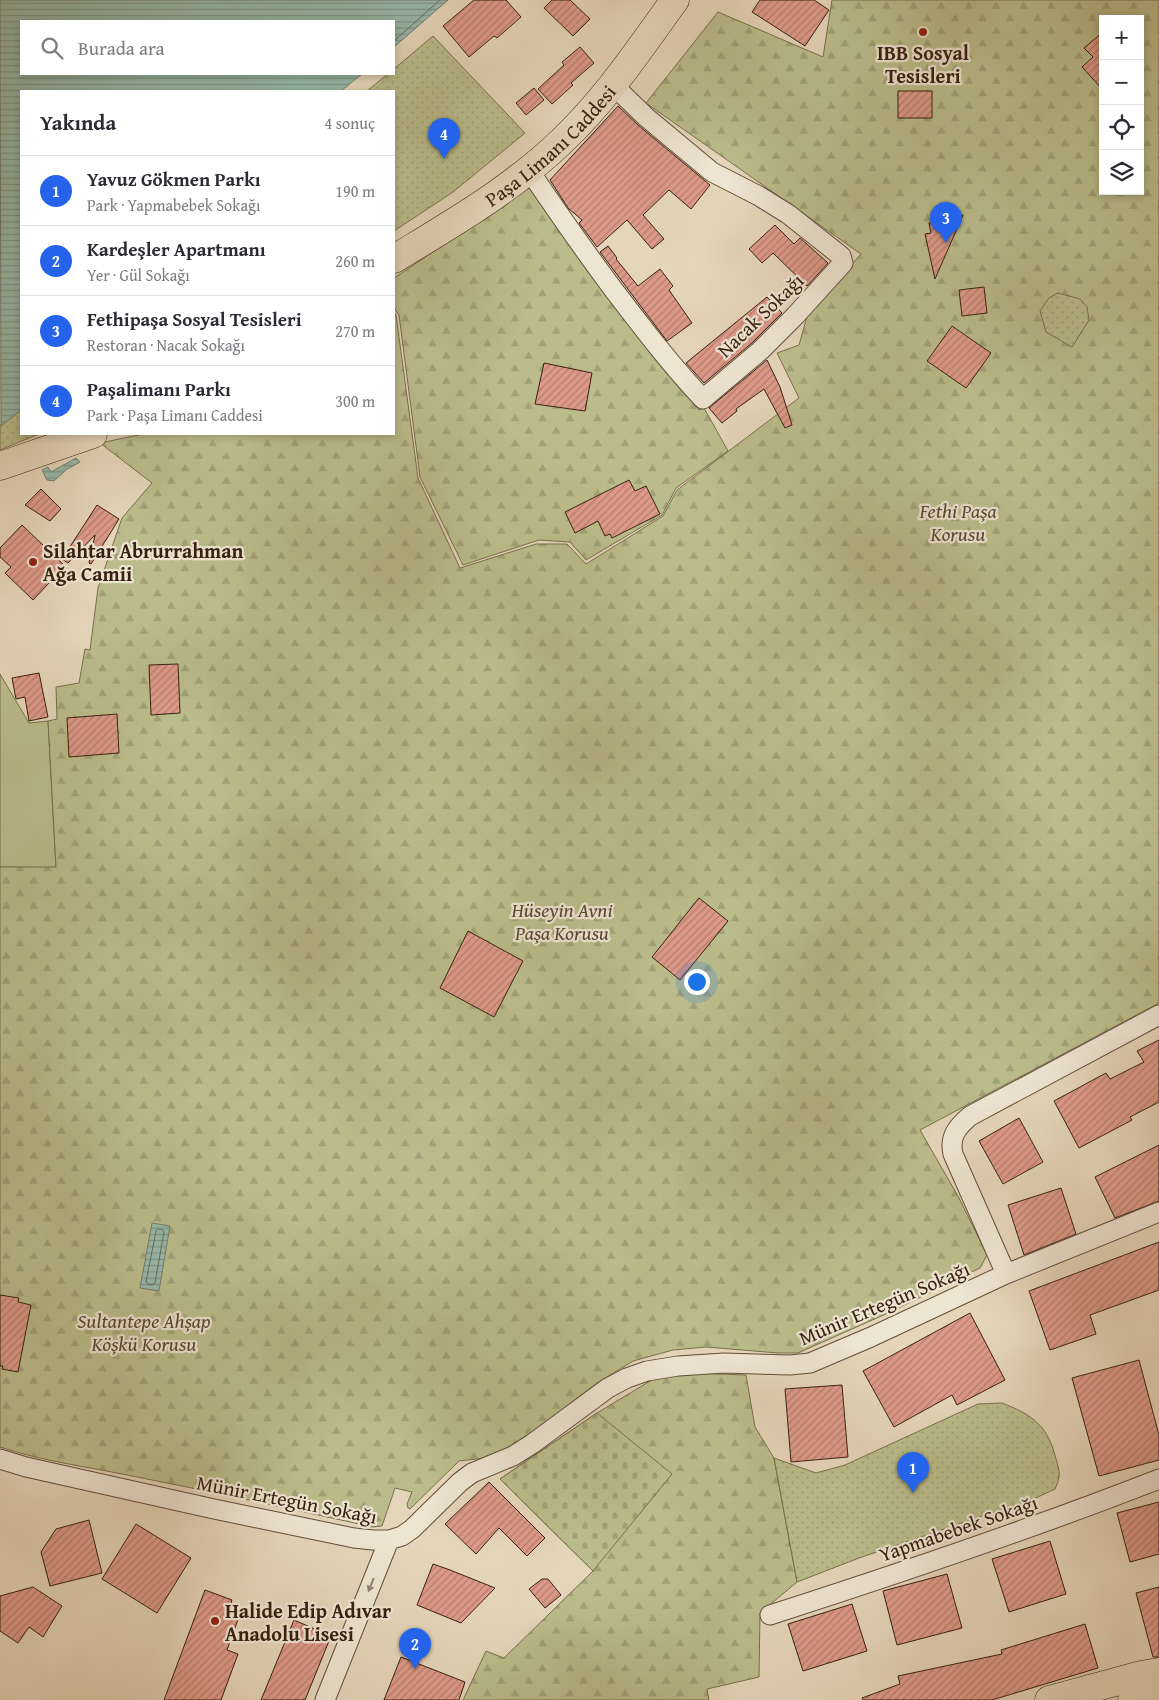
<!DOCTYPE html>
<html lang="tr">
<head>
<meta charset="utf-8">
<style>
  body { margin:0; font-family:"Gentium Book Plus",serif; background:#f2f2f3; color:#2b2b33 }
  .controls { position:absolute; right:15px; top:15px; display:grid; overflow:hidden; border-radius:0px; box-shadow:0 2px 8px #0003 }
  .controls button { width:45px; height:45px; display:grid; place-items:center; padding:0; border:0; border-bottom:1px solid #e1e1e2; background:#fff; color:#2b2b33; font:25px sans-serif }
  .you { position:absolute; left:696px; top:981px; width:18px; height:18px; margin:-12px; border:4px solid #fff; border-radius:50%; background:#1a73e8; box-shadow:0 0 0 8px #1a73e833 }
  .badge { display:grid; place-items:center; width:32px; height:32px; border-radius:50%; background:#2563eb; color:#fff; font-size:16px; font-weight:700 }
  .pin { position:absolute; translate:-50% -41px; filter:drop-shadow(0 1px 2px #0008) }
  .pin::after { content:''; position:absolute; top:26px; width:18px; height:15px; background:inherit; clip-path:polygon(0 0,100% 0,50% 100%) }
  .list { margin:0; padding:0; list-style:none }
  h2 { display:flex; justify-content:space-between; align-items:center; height:65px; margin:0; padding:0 20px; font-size:21px }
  h2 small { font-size:16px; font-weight:400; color:#7c7c81 }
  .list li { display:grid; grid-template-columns:32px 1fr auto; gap:15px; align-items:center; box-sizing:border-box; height:70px; padding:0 20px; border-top:1px solid #e1e1e2 }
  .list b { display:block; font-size:19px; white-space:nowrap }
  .list p { margin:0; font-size:16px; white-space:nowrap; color:#7c7c81 }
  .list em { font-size:16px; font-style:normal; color:#7c7c81 }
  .icon { flex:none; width:28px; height:28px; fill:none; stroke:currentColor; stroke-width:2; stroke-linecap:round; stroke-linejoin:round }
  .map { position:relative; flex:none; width:1159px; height:1700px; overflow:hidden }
  .search { position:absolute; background:#fff; box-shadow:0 2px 8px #0003; left:20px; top:20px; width:375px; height:55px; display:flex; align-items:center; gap:12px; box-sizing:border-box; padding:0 18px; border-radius:0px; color:#7c7c81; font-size:19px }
  .panel { position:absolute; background:#fff; box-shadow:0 2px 8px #0003; left:20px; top:90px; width:375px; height:345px; border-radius:0px }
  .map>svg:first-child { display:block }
  .green { fill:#bbbc8b; stroke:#796e4e }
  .forest { fill:url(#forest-firs); stroke:#796e4e; fill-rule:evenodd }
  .cemetery { fill:url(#cemetery-stones); stroke:#796e4e }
  .park { fill:url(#park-dots); stroke:#796e4e }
  .water { fill:url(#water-rules); stroke:#717c6d }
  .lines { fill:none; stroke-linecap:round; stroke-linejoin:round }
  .shore { stroke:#676c5e; stroke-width:1 }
  .building { fill:url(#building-hatch); stroke:#372011 }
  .street-casing { stroke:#624d3b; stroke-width:21 }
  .primary-casing { stroke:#372011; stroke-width:29 }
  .street { stroke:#eee4d2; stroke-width:19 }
  .primary { stroke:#e5d5b9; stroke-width:28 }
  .oneway { fill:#928272 }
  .poi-dot { fill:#8f2418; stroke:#eee4d2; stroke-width:2 }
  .labels { text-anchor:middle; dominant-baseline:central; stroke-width:4.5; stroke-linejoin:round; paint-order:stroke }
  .poi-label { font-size:20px; font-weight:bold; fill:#372011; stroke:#eee4d2; text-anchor:start }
  .street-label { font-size:20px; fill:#372011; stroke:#eee4d2 }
  .park-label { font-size:20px; font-style:italic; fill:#584730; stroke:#eee4d2 }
</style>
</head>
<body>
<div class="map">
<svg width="1159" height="1700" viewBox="0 0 1159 1700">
  <defs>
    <pattern id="forest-firs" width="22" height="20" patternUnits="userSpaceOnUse" patternTransform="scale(1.25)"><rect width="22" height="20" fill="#bbbc8b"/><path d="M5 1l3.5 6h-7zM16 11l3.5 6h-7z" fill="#a1a177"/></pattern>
    <pattern id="cemetery-stones" width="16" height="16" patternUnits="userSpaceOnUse" patternTransform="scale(1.25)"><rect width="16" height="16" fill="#bbbc8b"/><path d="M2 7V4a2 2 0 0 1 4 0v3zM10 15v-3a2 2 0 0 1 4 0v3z" fill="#a1a177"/></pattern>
    <pattern id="park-dots" width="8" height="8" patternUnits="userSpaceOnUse" patternTransform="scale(1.25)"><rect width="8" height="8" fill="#bbbc8b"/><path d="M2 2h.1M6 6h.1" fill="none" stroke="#a1a177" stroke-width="1.8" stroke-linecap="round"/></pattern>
    <pattern id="water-rules" width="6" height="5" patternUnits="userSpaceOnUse" patternTransform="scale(1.25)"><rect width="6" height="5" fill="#97b9aa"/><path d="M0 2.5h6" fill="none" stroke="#7c9689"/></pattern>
    <pattern id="building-hatch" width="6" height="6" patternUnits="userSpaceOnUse" patternTransform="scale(1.25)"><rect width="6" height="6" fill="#de9a89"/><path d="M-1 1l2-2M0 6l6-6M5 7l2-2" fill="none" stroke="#b57d6f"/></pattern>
  </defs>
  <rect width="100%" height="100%" fill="#e5d5b9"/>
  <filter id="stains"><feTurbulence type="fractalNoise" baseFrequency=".004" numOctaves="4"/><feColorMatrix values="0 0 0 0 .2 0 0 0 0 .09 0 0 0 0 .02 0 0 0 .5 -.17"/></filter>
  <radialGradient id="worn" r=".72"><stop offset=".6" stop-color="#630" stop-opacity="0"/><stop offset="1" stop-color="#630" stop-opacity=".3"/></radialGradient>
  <!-- green -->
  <path class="green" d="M0 674 29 723 48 721 56 868 0 867Z"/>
  <!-- forest -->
  <path class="forest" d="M832 0H1159V1003L920 1130 959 1198 987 1255 980 1268 888 1313 798 1353H778L706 1347 673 1350 633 1361 597 1383 520 1442 485 1458 459 1461 410 1509 408 1508 407 1504 412 1492 395 1488 382 1526 373 1527C291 1509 209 1491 127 1475 83 1466 42 1461 0 1447V867H56L48 721 57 719 56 687 79 683 85 649 90 650 98 588 122 518 152 483 100 443 143 434H394V312L396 315 418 478 460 568 536 544H567L586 564 663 516 677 490 799 398 777 353 799 345 808 313 861 254 646 103 718 12 823 57ZM1103 19H1140V191H1103Z
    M529 188 699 410 704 408 728 451 676 488 662 515 586 560 570 542 539 540 463 565 420 477 399 315 394 308V278Z
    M665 1372 746 1375 755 1427 774 1458 797 1582 760 1613 759 1677 707 1689 709 1700H463L486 1651 504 1658 593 1571 500 1479 597 1413Z"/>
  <!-- cemetery -->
  <path class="cemetery" d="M597 1413 672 1474 593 1571 500 1479Z"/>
  <!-- park -->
  <path class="park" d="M433 36 525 133 453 192 394 231V91H367L388 74H394V69Z
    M1058 293 1080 299 1087 307 1089 320 1072 347 1046 332 1040 311 1049 298Z
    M21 410V434H39L0 450V425H1Z
    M1002 1403C1033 1415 1048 1426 1056 1459 1060 1472 1061 1476 1055 1489L1038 1497 859 1558 797 1582 774 1458 816 1473 845 1465 978 1404Z"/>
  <!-- water -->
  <path class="water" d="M0 0H448L394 47V21H21V74H362L341 91H21V410L1 426Z
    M76 458 80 462 67 469 54 481 47 480 42 470 48 467 51 472Z
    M152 1223 170 1226 159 1291 140 1288Z"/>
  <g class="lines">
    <!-- shore -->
    <path class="shore" d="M394 41 440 0
      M158 1229 163 1230 164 1232 155 1283 152 1285 148 1284 146 1282 156 1231Z"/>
  </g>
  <!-- building -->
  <path class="building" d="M474 0H506L521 17 497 38 494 36 469 57 443 26Z
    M552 0H570L590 19 573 36 544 8Z
    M760 0H814L829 10 805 46 752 12Z
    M1103 32V90L1082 67 1093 57 1084 48Z
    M580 47 594 63 571 83 573 85 552 104 538 89 564 65 562 62Z
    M534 88 544 100 526 115 516 103Z
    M898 91H932V118H898Z
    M618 106 639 126 710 185 691 209 669 190 643 215 664 239 652 249 627 220 597 247 579 223 582 220 568 208 550 180Z
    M963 215 935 279 925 234 931 233 929 223Z
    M775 225 794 244 800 238 828 263 807 286 773 253 762 263 749 249Z
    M608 246 617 258 616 259 638 286 660 269 673 286 669 290 692 323 667 341 600 252Z
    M984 287 987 313 962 316 959 290Z
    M767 297 782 313 753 342 704 383 686 363Z
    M952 326 991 353 966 388 927 361Z
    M767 360 780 387 792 425 785 428 764 389 736 409 737 411 722 423 709 408Z
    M544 363 592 373 585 411 535 404Z
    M629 480 635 491 646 486 660 514 612 538 610 534 605 536 598 521 575 533 565 512Z
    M41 489 61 509 50 521 25 505Z
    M97 505 119 519 91 564 89 563 95 535 68 563 62 559Z
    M22 525 65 566 33 600 5 573 11 567 0 557V548Z
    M178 664 180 713 151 715 149 665Z
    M39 673 48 717 29 721 25 697 16 699 12 678Z
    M117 714 119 753 69 757 67 718Z
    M699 898 728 921 680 980 652 957Z
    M468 931 523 961 494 1017 440 988Z
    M1159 1040V1102L1130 1117 1132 1120 1079 1148 1054 1101 1106 1073 1110 1079 1144 1062 1137 1051Z
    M1019 1118 1043 1162 1003 1184 979 1141Z
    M1159 1145V1201L1115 1218 1095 1177Z
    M1061 1188 1076 1234 1024 1255 1008 1205Z
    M1159 1242V1290L1090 1315 1096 1334 1050 1350 1029 1291Z
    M0 1295 19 1298 18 1302 31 1305 18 1372 2 1369 3 1366H0Z
    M970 1313 1005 1380 957 1405 952 1395 894 1427 863 1371Z
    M1139 1360 1159 1435V1460L1099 1476 1072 1378Z
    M842 1385 848 1457 791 1462 785 1389Z
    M489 1482 545 1538 527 1556 499 1528 476 1554 445 1524Z
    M1159 1502V1554L1130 1562 1117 1513Z
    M89 1520 102 1573 50 1586 41 1552 56 1529Z
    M136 1524 191 1558 157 1613 102 1579Z
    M1050 1541 1066 1594 1009 1612 992 1559Z
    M433 1564 450 1570 495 1588 461 1623 417 1605Z
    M947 1574 962 1628 897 1645 883 1591Z
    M542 1579H548L561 1595 545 1608 529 1589Z
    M33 1587 62 1606 43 1637 29 1627 18 1643 0 1631V1596Z
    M1159 1587V1657H1153L1136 1593Z
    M205 1590 232 1600 230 1606 241 1611 227 1650 238 1654 221 1700H164Z
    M852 1604 867 1651 803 1671 788 1624Z
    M294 1620 331 1636 305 1700H261Z
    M1085 1624 1098 1668 992 1700H863L862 1698 900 1684 898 1676 1002 1654 1001 1650Z
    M401 1657 465 1682 459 1700H384Z"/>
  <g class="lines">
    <defs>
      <path id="street" d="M529 170C556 210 584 250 613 289 642 327 670 364 703 399L761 350 795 316 843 263 841 256 788 214 759 196 712 172 646 117 614 86
        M1006 1274 1159 1212
        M0 1459 26 1467 214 1509 354 1538 373 1540H389L402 1536 412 1529 460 1482 472 1473 513 1456 532 1444 608 1388 627 1378 647 1371 678 1366 724 1363 790 1365 810 1363 871 1337 1006 1274 953 1154C949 1137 957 1127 970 1116L1159 1015
        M770 1615C901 1573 1031 1529 1159 1479
        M325 1700 389 1540"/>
      <g id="primary">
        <path id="s1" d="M394 259C453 223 514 188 564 139 607 98 640 48 675 0"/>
        <path d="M0 466 93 434"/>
        <path d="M1049 1700 1141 1675 1159 1672"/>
        <path d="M1132 1700 1159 1693"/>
      </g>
    </defs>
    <!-- street casing -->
    <use href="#street" class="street-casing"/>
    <!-- primary casing -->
    <use href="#primary" class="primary-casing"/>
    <!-- street -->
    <use href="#street" class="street"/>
    <!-- primary -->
    <use href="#primary" class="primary"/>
  </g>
  <!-- one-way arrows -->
  <defs><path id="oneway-solid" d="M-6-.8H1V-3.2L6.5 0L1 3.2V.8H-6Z" transform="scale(1.25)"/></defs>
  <use class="oneway" href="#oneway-solid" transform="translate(371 1585) rotate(112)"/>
  <!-- markers -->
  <g class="poi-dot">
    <circle cx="923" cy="32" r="5"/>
    <circle cx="33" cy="562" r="5"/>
    <circle cx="215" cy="1621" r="5"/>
  </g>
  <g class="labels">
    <!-- poi labels -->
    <g class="poi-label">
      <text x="923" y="52" text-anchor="middle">IBB Sosyal<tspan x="923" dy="23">Tesisleri</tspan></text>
      <text x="43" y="550">Silahtar Abrurrahman<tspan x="43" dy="23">Ağa Camii</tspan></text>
      <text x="225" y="1610">Halide Edip Adıvar<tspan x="225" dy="23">Anadolu Lisesi</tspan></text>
    </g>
    <!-- street labels -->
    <g class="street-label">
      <text stroke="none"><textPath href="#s1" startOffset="194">Paşa Limanı Caddesi</textPath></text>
      <text transform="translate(760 315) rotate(-44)">Nacak Sokağı</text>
      <text transform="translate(884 1303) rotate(-23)">Münir Ertegün Sokağı</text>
      <text transform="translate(287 1499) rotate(11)">Münir Ertegün Sokağı</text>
      <text transform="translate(958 1528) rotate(-19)">Yapmabebek Sokağı</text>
    </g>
    <!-- park labels -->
    <g class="park-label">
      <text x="958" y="510">Fethi Paşa<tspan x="958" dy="23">Korusu</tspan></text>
      <text x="562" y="909">Hüseyin Avni<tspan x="562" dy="23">Paşa Korusu</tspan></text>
      <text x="144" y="1320">Sultantepe Ahşap<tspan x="144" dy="23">Köşkü Korusu</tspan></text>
    </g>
  </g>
  <rect width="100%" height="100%" filter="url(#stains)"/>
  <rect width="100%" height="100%" fill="url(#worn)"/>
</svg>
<div class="controls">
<button>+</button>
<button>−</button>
<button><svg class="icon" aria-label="locate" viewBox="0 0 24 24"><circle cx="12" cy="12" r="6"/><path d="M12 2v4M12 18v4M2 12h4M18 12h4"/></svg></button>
<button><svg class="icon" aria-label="layers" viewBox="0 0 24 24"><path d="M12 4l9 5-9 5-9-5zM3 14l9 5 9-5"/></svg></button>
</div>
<div class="you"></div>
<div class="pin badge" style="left:913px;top:1493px">1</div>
<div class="pin badge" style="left:415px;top:1669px">2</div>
<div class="pin badge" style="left:946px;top:243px">3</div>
<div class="pin badge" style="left:444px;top:159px">4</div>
<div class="search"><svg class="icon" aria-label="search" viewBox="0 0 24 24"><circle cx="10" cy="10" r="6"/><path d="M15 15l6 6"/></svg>Burada ara</div>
<section class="panel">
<h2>Yakında<small>4 sonuç</small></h2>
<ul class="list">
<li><span class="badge">1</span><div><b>Yavuz Gökmen Parkı</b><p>Park · Yapmabebek Sokağı</p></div><em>190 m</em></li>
<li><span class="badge">2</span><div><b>Kardeşler Apartmanı</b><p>Yer · Gül Sokağı</p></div><em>260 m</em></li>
<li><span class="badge">3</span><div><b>Fethipaşa Sosyal Tesisleri</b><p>Restoran · Nacak Sokağı</p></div><em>270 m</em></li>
<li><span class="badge">4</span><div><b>Paşalimanı Parkı</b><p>Park · Paşa Limanı Caddesi</p></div><em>300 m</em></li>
</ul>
</section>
</div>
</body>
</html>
